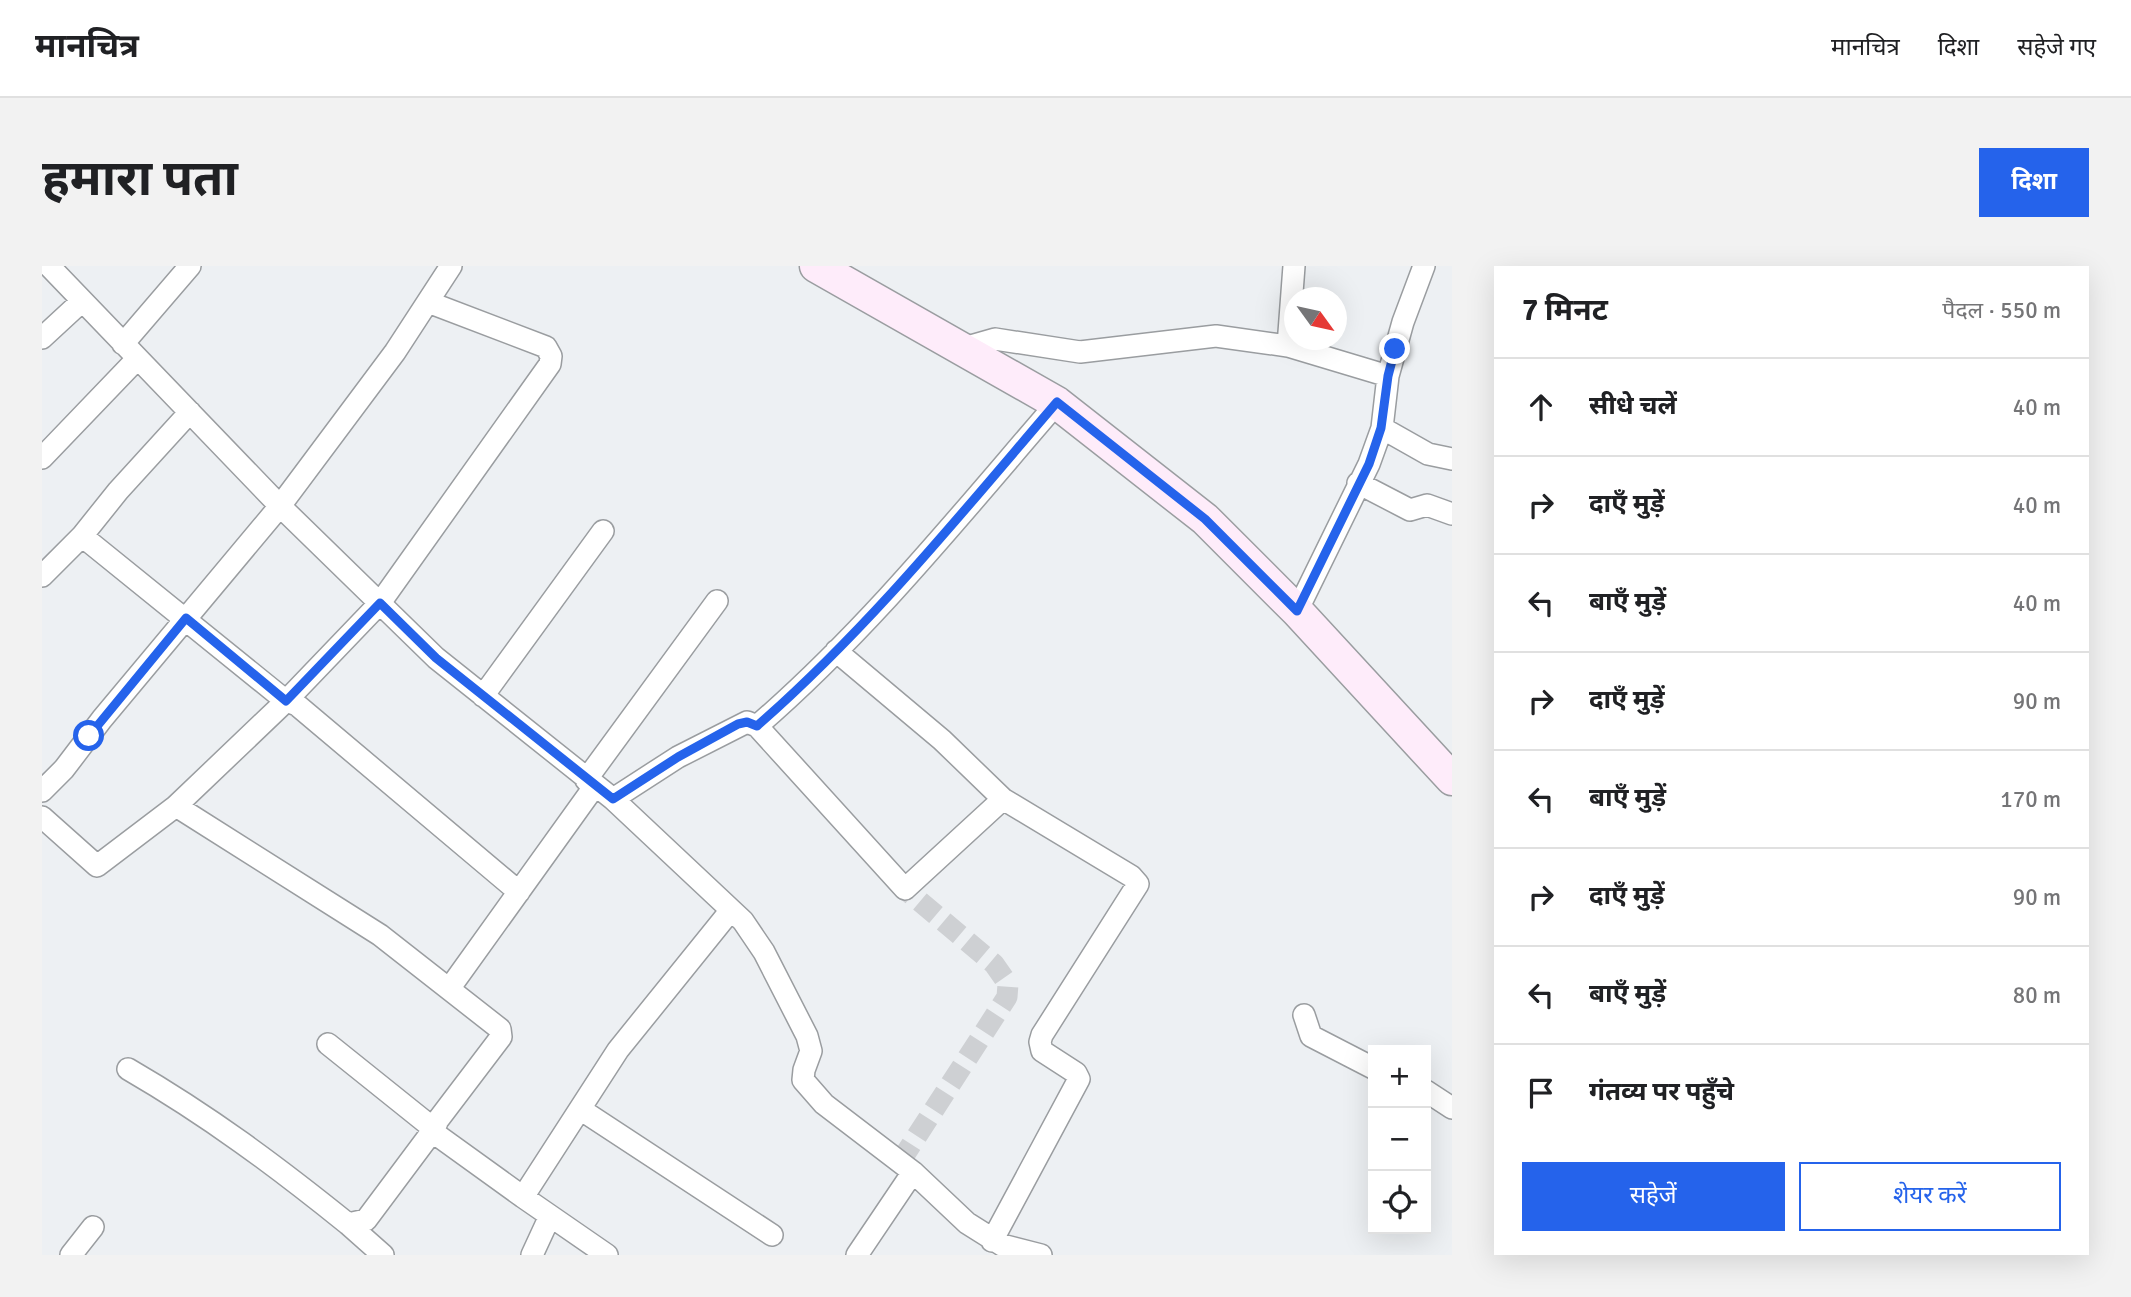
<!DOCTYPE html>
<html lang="hi">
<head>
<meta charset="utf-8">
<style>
  body { margin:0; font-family:Signika,"Noto Sans Devanagari",sans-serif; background:#f2f2f2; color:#202124 }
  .controls { position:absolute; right:21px; bottom:21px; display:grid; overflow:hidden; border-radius:0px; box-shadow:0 7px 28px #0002 }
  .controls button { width:63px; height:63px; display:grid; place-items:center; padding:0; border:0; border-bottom:2px solid #e0e0e0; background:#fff; color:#202124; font:35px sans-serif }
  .compass { position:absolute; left:1242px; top:21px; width:63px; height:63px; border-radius:50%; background:#fff; box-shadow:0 7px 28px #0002; rotate:123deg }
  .stop { position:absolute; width:21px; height:21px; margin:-16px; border:5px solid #2563eb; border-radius:50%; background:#fff }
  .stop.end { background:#2563eb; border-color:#fff; box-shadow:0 2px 7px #0008 }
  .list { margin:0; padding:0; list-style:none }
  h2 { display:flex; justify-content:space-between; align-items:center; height:91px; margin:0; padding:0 28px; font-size:30px }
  h2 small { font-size:23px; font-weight:400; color:#757577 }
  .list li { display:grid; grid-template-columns:46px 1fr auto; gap:21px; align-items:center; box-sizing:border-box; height:98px; padding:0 28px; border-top:2px solid #e0e0e0 }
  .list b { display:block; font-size:26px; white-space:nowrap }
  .list em { font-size:23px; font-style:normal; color:#757577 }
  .actions { display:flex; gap:14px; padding:21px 28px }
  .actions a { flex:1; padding:16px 0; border:2px solid #2563eb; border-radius:0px; text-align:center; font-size:24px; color:#2563eb }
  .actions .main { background:#2563eb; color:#fff }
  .icon { flex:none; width:38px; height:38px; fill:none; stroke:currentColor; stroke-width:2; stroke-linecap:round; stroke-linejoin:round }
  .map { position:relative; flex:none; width:1410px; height:989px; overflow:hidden; border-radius:0px }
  header { display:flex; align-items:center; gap:42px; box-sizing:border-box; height:98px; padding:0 35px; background:#fff; border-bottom:2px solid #e0e0e0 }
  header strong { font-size:33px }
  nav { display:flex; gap:38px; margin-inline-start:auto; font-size:24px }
  .intro { display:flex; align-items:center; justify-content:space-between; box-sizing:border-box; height:168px; padding:0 42px }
  h1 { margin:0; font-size:49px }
  .button { padding:18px 32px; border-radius:0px; background:#2563eb; color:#fff; font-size:24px; font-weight:700 }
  main { display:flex; gap:42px; padding:0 42px }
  aside { flex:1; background:#fff; border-radius:0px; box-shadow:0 7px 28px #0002 }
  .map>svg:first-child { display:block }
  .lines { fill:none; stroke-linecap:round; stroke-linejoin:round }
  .street-tunnel { stroke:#ced0d3; stroke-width:21; stroke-dasharray:21 10; stroke-linecap:butt }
  .street-casing { stroke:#9a9da0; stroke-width:24 }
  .secondary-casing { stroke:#9a9da0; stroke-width:35 }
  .street { stroke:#fff; stroke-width:21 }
  .secondary { stroke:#feecfa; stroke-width:32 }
  .route { stroke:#2563eb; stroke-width:9 }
</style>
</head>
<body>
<header>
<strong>मानचित्र</strong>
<nav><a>मानचित्र</a><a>दिशा</a><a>सहेजे गए</a></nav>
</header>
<div class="intro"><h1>हमारा पता</h1><a class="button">दिशा</a></div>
<main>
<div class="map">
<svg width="1410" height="989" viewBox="0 0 1410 989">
  <rect width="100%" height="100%" fill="#edf0f3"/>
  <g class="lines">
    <!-- street-tunnel -->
    <path class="street-tunnel" d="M858 896 965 731 966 718 952 698 863 623"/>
    <defs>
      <path id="street" d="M7 0 238 240 394 392 571 533 701 655 722 686 765 770 769 785 762 804 761 814 782 838 871 906 925 957 960 979 999 989
        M386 36 504 81 509 90 508 98 338 337 244 435 134 540 338 669 458 763 459 771 396 854 392 863 395 869 481 931 576 784 689 644
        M0 72 39 36
        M81 78 148 0
        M1246 80 1252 0
        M918 83 953 73 1038 86 1174 70 1246 80 1346 110
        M1340 162 1386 188 1410 193
        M0 192 95 93
        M1316 217 1368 244 1385 239 1410 248
        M40 270 76 225 148 146
        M0 310 40 270 244 435 255 439 477 626
        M1255 345 1327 198 1340 162 1346 110 1361 56 1382 0
        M441 430 561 265
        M715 460C827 363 919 248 1015 137
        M544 514 675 335
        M0 525 22 503 60 453 238 240 353 86 409 0
        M571 533 636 491 705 456 715 460 863 623 961 533 900 474 794 385
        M0 551 55 600 134 540
        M407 723 552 521
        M1262 749 1269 770 1331 802
        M86 803C167 850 234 900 306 958L324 954 392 863 286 778
        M1384 825 1410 842
        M538 843 730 969
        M481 931 565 989
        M306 958 341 989
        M950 975 1037 813 1034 807 1000 785 998 776 1000 769 1096 618 1089 610 961 533
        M29 989 51 961
        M490 989 508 950
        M815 989 871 906"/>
      <path id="secondary" d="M774 0 1015 137 1163 253 1255 345 1410 513"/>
    </defs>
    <!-- street casing -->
    <use href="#street" class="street-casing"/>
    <!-- secondary casing -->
    <use href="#secondary" class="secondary-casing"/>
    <!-- street -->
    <use href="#street" class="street"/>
    <!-- secondary -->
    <use href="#secondary" class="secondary"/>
  </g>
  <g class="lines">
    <!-- route -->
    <path class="route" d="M47 470 144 352 244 435 338 337 394 392 571 533 636 491 696 458 705 456 715 460C826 363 919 248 1015 136L1163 253 1255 345 1327 198 1339 162 1346 110 1353 83"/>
  </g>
</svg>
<div class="controls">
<button>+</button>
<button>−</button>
<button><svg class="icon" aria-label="locate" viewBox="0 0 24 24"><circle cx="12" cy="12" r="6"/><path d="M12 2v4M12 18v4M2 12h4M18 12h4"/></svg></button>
</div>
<svg class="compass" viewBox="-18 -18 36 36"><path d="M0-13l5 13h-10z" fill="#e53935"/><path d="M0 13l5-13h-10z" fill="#757577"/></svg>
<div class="stop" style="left:47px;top:470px"></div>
<div class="stop end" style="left:1353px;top:83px"></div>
</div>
<aside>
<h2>7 मिनट<small>पैदल · 550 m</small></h2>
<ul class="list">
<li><svg class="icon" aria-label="ahead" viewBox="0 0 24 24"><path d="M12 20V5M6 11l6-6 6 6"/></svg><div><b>सीधे चलें</b></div><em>40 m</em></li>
<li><svg class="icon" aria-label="right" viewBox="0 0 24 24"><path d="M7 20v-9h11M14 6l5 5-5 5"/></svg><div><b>दाएँ मुड़ें</b></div><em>40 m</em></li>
<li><svg class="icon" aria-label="left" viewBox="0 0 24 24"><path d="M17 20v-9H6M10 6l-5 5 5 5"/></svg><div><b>बाएँ मुड़ें</b></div><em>40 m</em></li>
<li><svg class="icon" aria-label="right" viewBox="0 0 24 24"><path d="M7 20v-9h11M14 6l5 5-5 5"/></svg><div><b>दाएँ मुड़ें</b></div><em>90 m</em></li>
<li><svg class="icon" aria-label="left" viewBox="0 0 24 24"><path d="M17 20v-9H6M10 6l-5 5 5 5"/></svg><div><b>बाएँ मुड़ें</b></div><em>170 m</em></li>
<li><svg class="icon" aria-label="right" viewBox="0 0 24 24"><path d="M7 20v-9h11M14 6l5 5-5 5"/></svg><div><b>दाएँ मुड़ें</b></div><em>90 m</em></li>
<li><svg class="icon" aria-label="left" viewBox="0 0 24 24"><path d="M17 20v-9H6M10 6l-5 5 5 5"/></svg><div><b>बाएँ मुड़ें</b></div><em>80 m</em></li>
<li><svg class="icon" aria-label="arrive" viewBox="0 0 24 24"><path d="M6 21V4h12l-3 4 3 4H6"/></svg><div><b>गंतव्य पर पहुँचे</b></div></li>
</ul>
<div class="actions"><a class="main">सहेजें</a><a>शेयर करें</a></div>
</aside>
</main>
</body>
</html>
